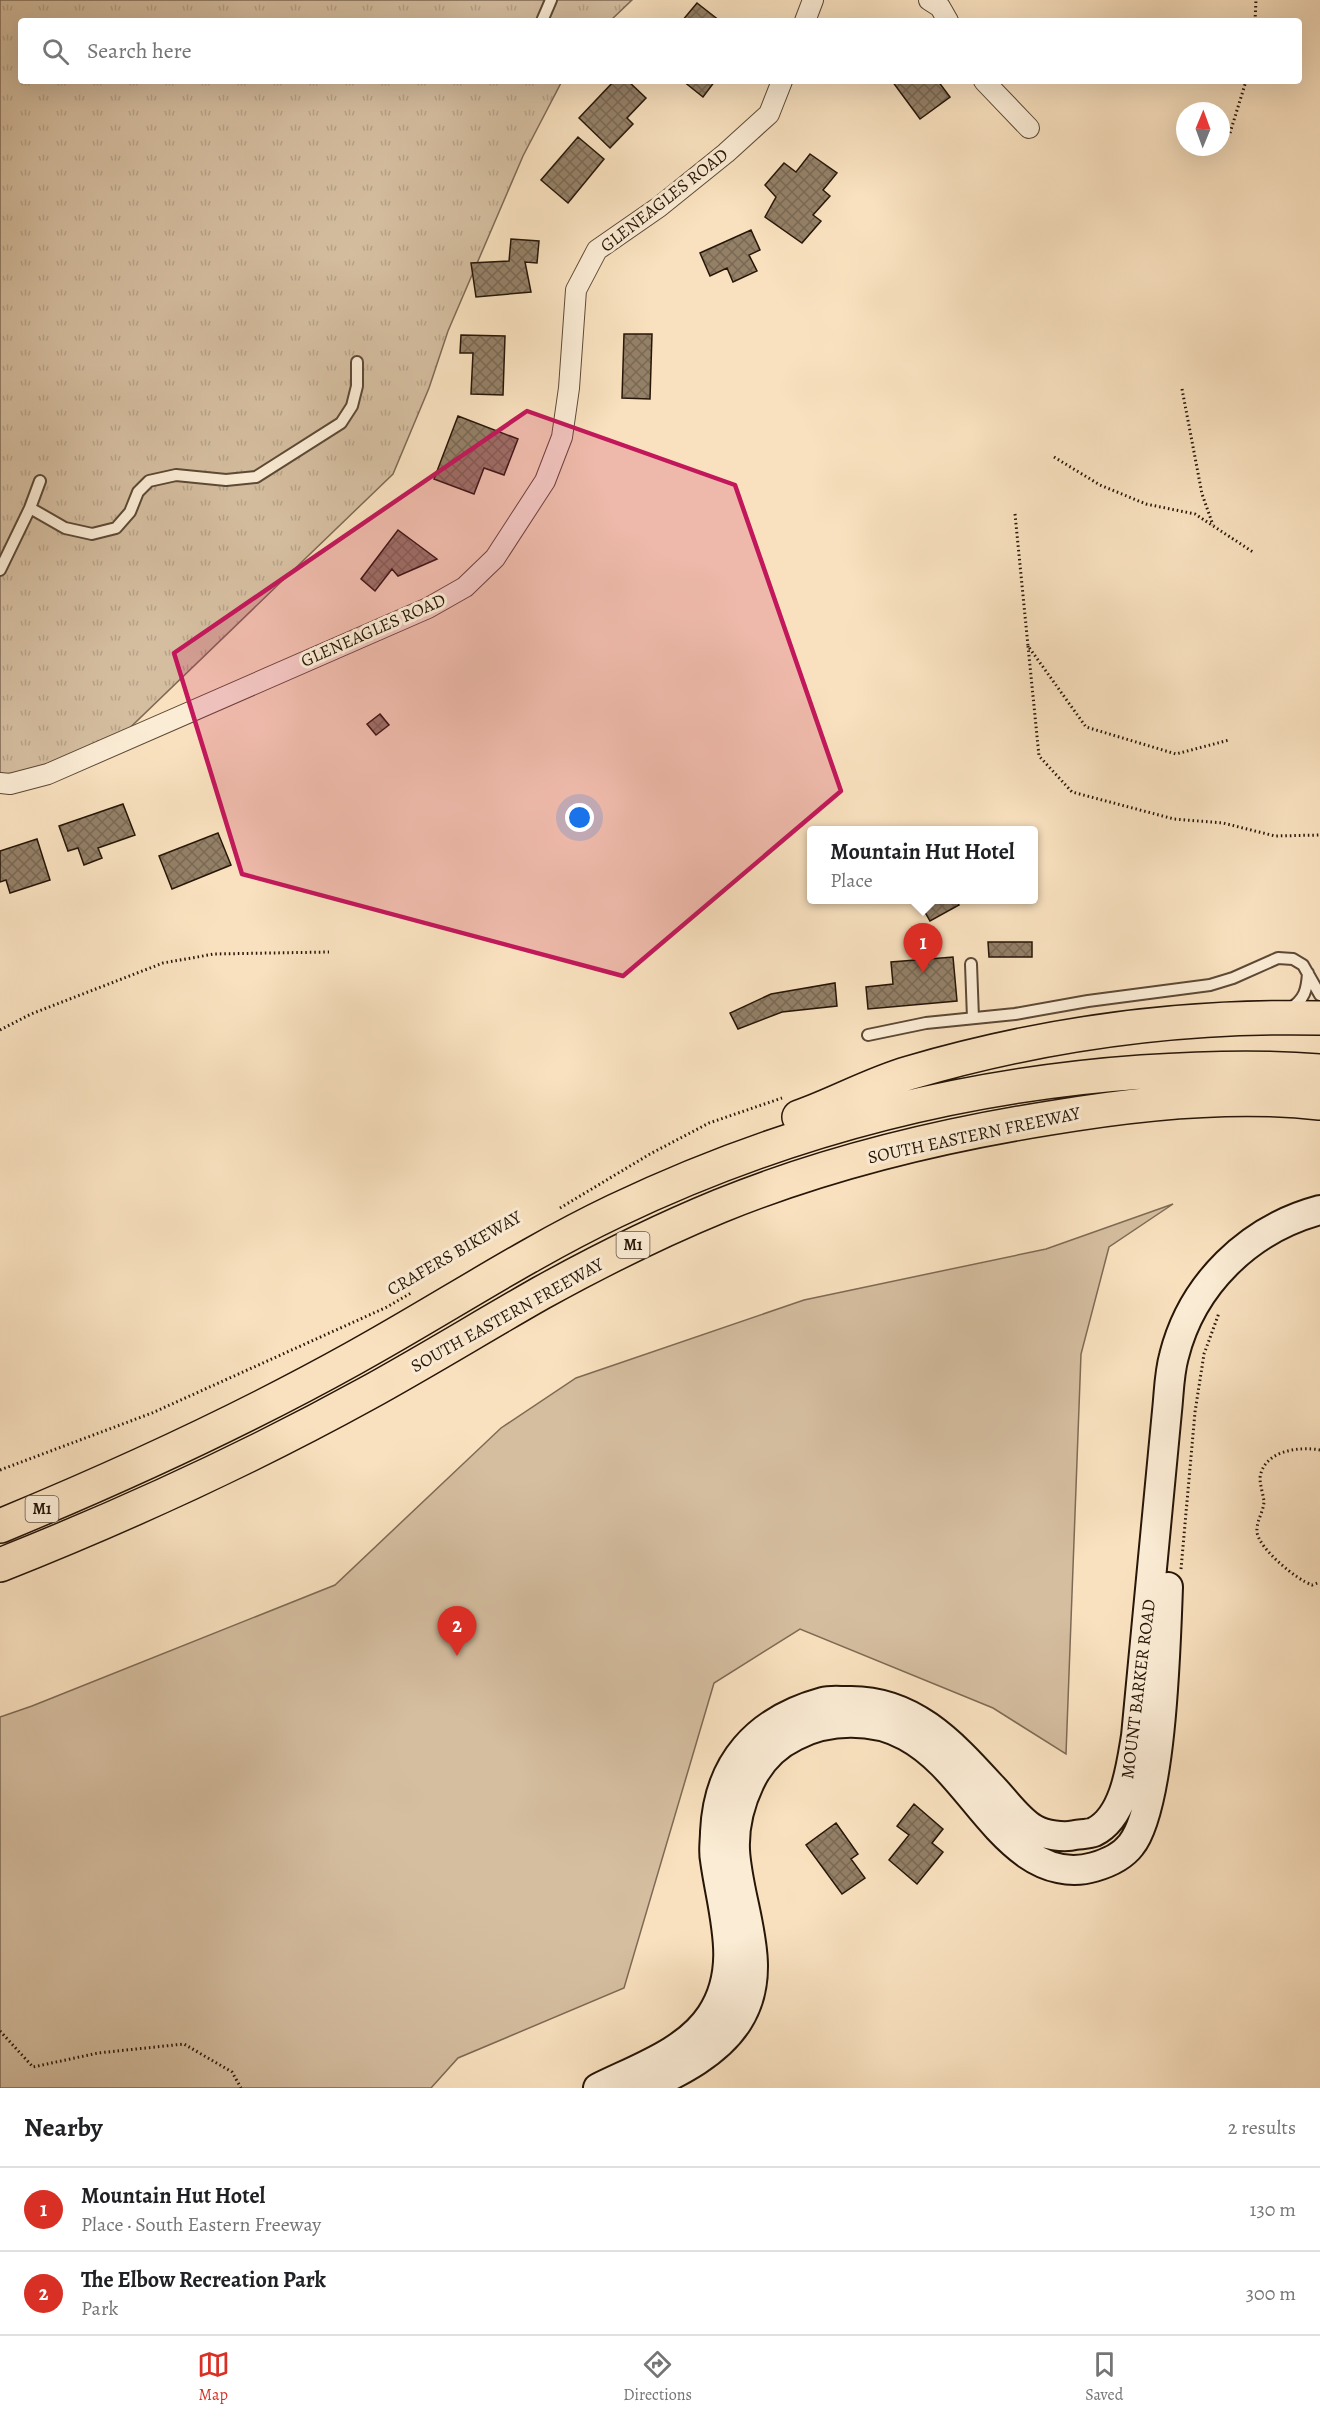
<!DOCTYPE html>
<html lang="en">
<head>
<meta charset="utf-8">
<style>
  body { margin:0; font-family:Alegreya,serif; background:#f6f6f6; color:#202124 }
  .compass { position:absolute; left:1176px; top:102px; width:54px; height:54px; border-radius:50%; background:#fff; box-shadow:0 6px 24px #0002; rotate:1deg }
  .you { position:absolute; left:580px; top:818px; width:21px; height:21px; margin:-15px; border:4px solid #fff; border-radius:50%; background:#1a73e8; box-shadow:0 0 0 9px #1a73e833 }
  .badge { display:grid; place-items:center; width:39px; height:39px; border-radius:50%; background:#d93025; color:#fff; font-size:20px; font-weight:700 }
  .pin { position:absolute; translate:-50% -50px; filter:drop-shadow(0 2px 3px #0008) }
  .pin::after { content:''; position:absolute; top:32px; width:21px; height:18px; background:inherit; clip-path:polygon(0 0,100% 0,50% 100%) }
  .popup { position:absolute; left:807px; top:826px; width:231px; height:78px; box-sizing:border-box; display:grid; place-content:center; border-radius:6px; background:#fff; filter:drop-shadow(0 2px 4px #0005); font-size:20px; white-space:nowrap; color:#757577 }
  .popup b { font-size:22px; color:#202124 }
  .popup::after { content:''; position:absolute; left:50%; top:100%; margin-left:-12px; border:12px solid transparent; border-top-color:#fff }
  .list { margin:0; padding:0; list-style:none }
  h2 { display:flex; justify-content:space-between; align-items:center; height:78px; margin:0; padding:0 24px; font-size:26px }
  h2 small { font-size:20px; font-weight:400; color:#757577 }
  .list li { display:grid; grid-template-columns:39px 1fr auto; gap:18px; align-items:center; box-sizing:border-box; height:84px; padding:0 24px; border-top:2px solid #e0e0e0 }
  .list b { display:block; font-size:22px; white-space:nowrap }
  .list p { margin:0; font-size:20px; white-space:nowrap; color:#757577 }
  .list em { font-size:20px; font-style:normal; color:#757577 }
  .icon { flex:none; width:33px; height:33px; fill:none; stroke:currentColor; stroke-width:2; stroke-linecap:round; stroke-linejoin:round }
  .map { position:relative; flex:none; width:1320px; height:2088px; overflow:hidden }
  .search { position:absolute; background:#fff; box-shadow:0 6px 24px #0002; left:18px; right:18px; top:18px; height:66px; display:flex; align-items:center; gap:15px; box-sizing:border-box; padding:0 21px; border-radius:6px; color:#757577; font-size:22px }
  .sheet { height:246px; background:#fff }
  nav { display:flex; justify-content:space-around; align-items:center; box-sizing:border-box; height:84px; border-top:2px solid #e0e0e0; background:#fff; font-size:16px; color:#757577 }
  nav a { display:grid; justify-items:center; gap:3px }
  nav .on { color:#d93025 }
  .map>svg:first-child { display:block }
  .grass { fill:url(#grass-tufts); stroke:#7e6a54; stroke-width:1.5 }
  .green { fill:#d5bea0; stroke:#7e6a54; stroke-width:1.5 }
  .building { fill:url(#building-cross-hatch); stroke:#271608; stroke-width:1.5 }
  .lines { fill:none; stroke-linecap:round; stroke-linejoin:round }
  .lane-casing { stroke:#5c4936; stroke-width:14 }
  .street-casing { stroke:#5c4936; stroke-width:22 }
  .secondary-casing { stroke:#271608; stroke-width:32 }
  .highway-casing { stroke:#271608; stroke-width:36 }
  .path { stroke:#271608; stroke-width:3; stroke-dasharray:1.5 3; stroke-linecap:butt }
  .lane { stroke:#fbecd5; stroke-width:10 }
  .street { stroke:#fbecd5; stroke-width:20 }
  .secondary { stroke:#fbecd5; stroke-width:28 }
  .highway { stroke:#f9e1bf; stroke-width:33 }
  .marked { fill:#c2185b; fill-opacity:0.2; stroke:#c2185b; stroke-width:4.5; stroke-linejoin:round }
  .labels { text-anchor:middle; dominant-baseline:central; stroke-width:6; stroke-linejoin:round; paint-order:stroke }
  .shield { fill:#fbecd5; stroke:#675646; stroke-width:1.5 }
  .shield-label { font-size:16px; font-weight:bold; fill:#271608 }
  .street-label { font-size:18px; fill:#271608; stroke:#fbecd5 }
</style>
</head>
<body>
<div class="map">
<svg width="1320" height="2088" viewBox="0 0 1320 2088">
  <defs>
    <pattern id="grass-tufts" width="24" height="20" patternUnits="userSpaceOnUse" patternTransform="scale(1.5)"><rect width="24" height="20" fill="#d5bea0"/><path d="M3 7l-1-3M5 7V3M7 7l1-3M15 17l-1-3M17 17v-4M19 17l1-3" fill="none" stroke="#b7a388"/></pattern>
    <pattern id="building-cross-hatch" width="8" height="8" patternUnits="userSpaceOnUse" patternTransform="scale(1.5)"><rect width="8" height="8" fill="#948067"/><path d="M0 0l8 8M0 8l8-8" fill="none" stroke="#796853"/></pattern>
  </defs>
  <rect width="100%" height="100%" fill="#f9e1bf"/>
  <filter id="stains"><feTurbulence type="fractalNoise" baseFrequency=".00333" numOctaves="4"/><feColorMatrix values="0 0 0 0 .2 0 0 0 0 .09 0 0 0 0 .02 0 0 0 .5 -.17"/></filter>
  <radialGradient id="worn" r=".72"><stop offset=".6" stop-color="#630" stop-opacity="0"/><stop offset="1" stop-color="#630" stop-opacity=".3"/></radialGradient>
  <!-- grass -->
  <path class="grass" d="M0 0H632L610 21H21V81H562L523 156 448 331 429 388 393 474 113 744 0 783Z"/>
  <!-- green -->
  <path class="green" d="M1173 1204 1109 1247 1081 1354 1066 1754 993 1708 800 1629 714 1683 624 1988 458 2058 431 2088H0V1717L32 1706 335 1585 501 1428 576 1378 804 1300 1046 1249Z"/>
  <!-- building -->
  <path class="building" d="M697 3 720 21H682Z
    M614 81H628L646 98 627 118 633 124 610 148 579 118Z
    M683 81H715L703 97Z
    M892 81H938L950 97 920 119Z
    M578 137 604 159 568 203 541 180Z
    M810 154 837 173 823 190 830 196 813 215 821 221 802 243 765 217 776 197 765 185 784 163 796 172Z
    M751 230 760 250 749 255 757 271 733 282 727 268 710 276 700 253Z
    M511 239 539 241 537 263 525 262 531 292 476 297 471 263 509 261Z
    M624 334H652L650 399 622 398Z
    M461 335 505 336 503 395 471 394 473 353H460Z
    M458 416 518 439 504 475 484 468 474 494 434 479Z
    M398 530 437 559 398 576 392 569 375 591 361 579Z
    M380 714 389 725 376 735 367 724Z
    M123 804 135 835 98 848 102 858 84 865 78 848 68 851 59 826Z
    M218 833 231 865 172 889 159 856Z
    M37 839 50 880 10 893 6 880 0 882V851Z
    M918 900H956L959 905 930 921Z
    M988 942H1032V957H989Z
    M953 957 957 1001 868 1009 866 987 893 984 891 962Z
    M835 983 837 1006 782 1012 738 1029 730 1013 771 994Z
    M914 1804 943 1829 932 1843 943 1852 917 1884 889 1860 909 1835 897 1826Z
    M836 1823 858 1854 851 1859 865 1878 842 1894 806 1845Z"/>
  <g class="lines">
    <defs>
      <path id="lane" d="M542 21 551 0
        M30 508 65 528 92 534 116 528 130 512 138 492 149 481 176 475 226 480 256 477 341 423 352 406 357 386V362
        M0 570 30 508 40 481
        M971 964 973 1018
        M1289 1009C1305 1000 1307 989 1308 973
        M868 1035 926 1023 1015 1014 1088 1001 1210 985 1233 978 1278 958 1293 959 1303 965 1320 995"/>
      <path id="street" d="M929 0 940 7 948 21
        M805 21 813 0
        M984 81 1029 128
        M0 783 10 784 48 774 428 608 465 587 495 558 545 481 562 437 569 388 576 290 597 250 659 207 726 153 769 114 782 81"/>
      <path id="secondary" d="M598 2088C636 2069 687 2052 711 2015 743 1967 722 1912 715 1860 713 1851 715 1841 715 1832 718 1763 757 1720 823 1702 830 1700 839 1701 847 1701 911 1699 951 1742 991 1786 1004 1799 1018 1820 1034 1829 1044 1835 1064 1838 1075 1835 1081 1834 1089 1834 1094 1832 1125 1817 1131 1766 1136 1736L1167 1411C1169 1393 1169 1374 1174 1356 1192 1284 1249 1229 1320 1210
        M646 2088C679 2072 718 2053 738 2021 772 1968 738 1907 735 1850 734 1826 740 1803 750 1782 760 1761 774 1746 795 1736 828 1719 873 1718 906 1736 956 1763 981 1821 1027 1854 1047 1868 1071 1874 1094 1867 1108 1863 1122 1857 1131 1845 1162 1807 1166 1640 1168 1587"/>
      <path id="highway" d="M799 1117C836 1104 871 1084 909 1073 1042 1034 1181 1015 1320 1018
        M0 1526C121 1476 239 1422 354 1358 441 1310 525 1254 615 1211 780 1132 959 1085 1142 1072 1201 1068 1261 1066 1320 1071
        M0 1565C126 1515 250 1458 368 1393 426 1361 483 1326 541 1293 599 1261 659 1231 720 1206 826 1163 937 1136 1050 1118 1138 1103 1232 1093 1320 1103"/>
    </defs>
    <!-- lane casing -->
    <use href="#lane" class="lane-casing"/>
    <!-- street casing -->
    <use href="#street" class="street-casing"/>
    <!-- secondary casing -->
    <use href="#secondary" class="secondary-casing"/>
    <!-- highway casing -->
    <use href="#highway" class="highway-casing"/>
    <!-- path -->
    <path class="path" d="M1255 21 1256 0
      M1230 133 1246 81
      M1182 389 1202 494 1213 525
      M1054 457 1100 485 1146 504 1195 514 1253 552
      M1015 514 1028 646 1086 727 1176 754 1229 740
      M1028 646 1039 756 1072 792 1174 819 1223 823 1275 836 1320 835
      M0 1030 31 1014 163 963 214 954 329 952
      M560 1208 650 1154 709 1123 782 1098
      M1320 1450C1298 1446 1263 1451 1260 1478 1260 1485 1263 1494 1264 1501 1264 1511 1256 1521 1257 1532 1259 1549 1297 1580 1312 1585L1320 1582
      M0 1470 152 1413 387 1307 411 1293
      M1181 1569 1195 1412 1204 1354 1219 1313
      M0 2031 33 2067 98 2053 184 2044 232 2072 241 2088"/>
    <!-- lane -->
    <use href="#lane" class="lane"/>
    <!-- street -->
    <use href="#street" class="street"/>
    <!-- secondary -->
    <use href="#secondary" class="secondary"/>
    <!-- highway -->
    <use href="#highway" class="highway"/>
  </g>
  <!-- marked area -->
  <path class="marked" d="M527 411 735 485 841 791 623 976 242 874 174 653Z"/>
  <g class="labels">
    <!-- shield labels -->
    <g class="shield">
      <rect x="616.5" y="1232" width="33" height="26" rx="4.5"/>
      <rect x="25.5" y="1496" width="33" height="26" rx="4.5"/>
    </g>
    <g class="shield-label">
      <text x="633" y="1245">M1</text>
      <text x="42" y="1509">M1</text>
    </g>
    <!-- street labels -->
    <g class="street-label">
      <text transform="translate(664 200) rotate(-38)">GLENEAGLES ROAD</text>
      <text transform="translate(373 630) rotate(-24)">GLENEAGLES ROAD</text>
      <text transform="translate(974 1135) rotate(-12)">SOUTH EASTERN FREEWAY</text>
      <text transform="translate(454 1253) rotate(-30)">CRAFERS BIKEWAY</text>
      <text transform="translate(507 1315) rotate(-29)">SOUTH EASTERN FREEWAY</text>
      <text transform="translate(1138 1689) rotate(-83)">MOUNT BARKER ROAD</text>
    </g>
  </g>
  <rect width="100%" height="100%" filter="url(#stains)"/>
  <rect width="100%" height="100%" fill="url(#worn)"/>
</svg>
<svg class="compass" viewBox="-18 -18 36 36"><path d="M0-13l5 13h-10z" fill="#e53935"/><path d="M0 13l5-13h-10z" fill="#757577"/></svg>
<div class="you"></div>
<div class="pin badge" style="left:923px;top:973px">1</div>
<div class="popup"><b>Mountain Hut Hotel</b>Place</div>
<div class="pin badge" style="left:457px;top:1656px">2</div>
<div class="search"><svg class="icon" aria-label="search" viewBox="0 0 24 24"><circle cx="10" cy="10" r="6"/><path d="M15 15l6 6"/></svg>Search here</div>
</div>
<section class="sheet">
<h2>Nearby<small>2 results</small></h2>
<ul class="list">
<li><span class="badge">1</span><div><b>Mountain Hut Hotel</b><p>Place · South Eastern Freeway</p></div><em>130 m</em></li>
<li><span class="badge">2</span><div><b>The Elbow Recreation Park</b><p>Park</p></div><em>300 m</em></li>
</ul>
</section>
<nav>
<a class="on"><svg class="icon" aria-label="map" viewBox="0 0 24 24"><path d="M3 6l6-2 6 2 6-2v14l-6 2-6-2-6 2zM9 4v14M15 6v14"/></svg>Map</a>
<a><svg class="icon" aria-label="directions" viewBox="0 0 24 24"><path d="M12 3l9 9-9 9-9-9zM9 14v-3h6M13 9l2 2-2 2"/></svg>Directions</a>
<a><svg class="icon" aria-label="saved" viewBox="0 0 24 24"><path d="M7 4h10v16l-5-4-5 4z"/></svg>Saved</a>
</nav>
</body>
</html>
